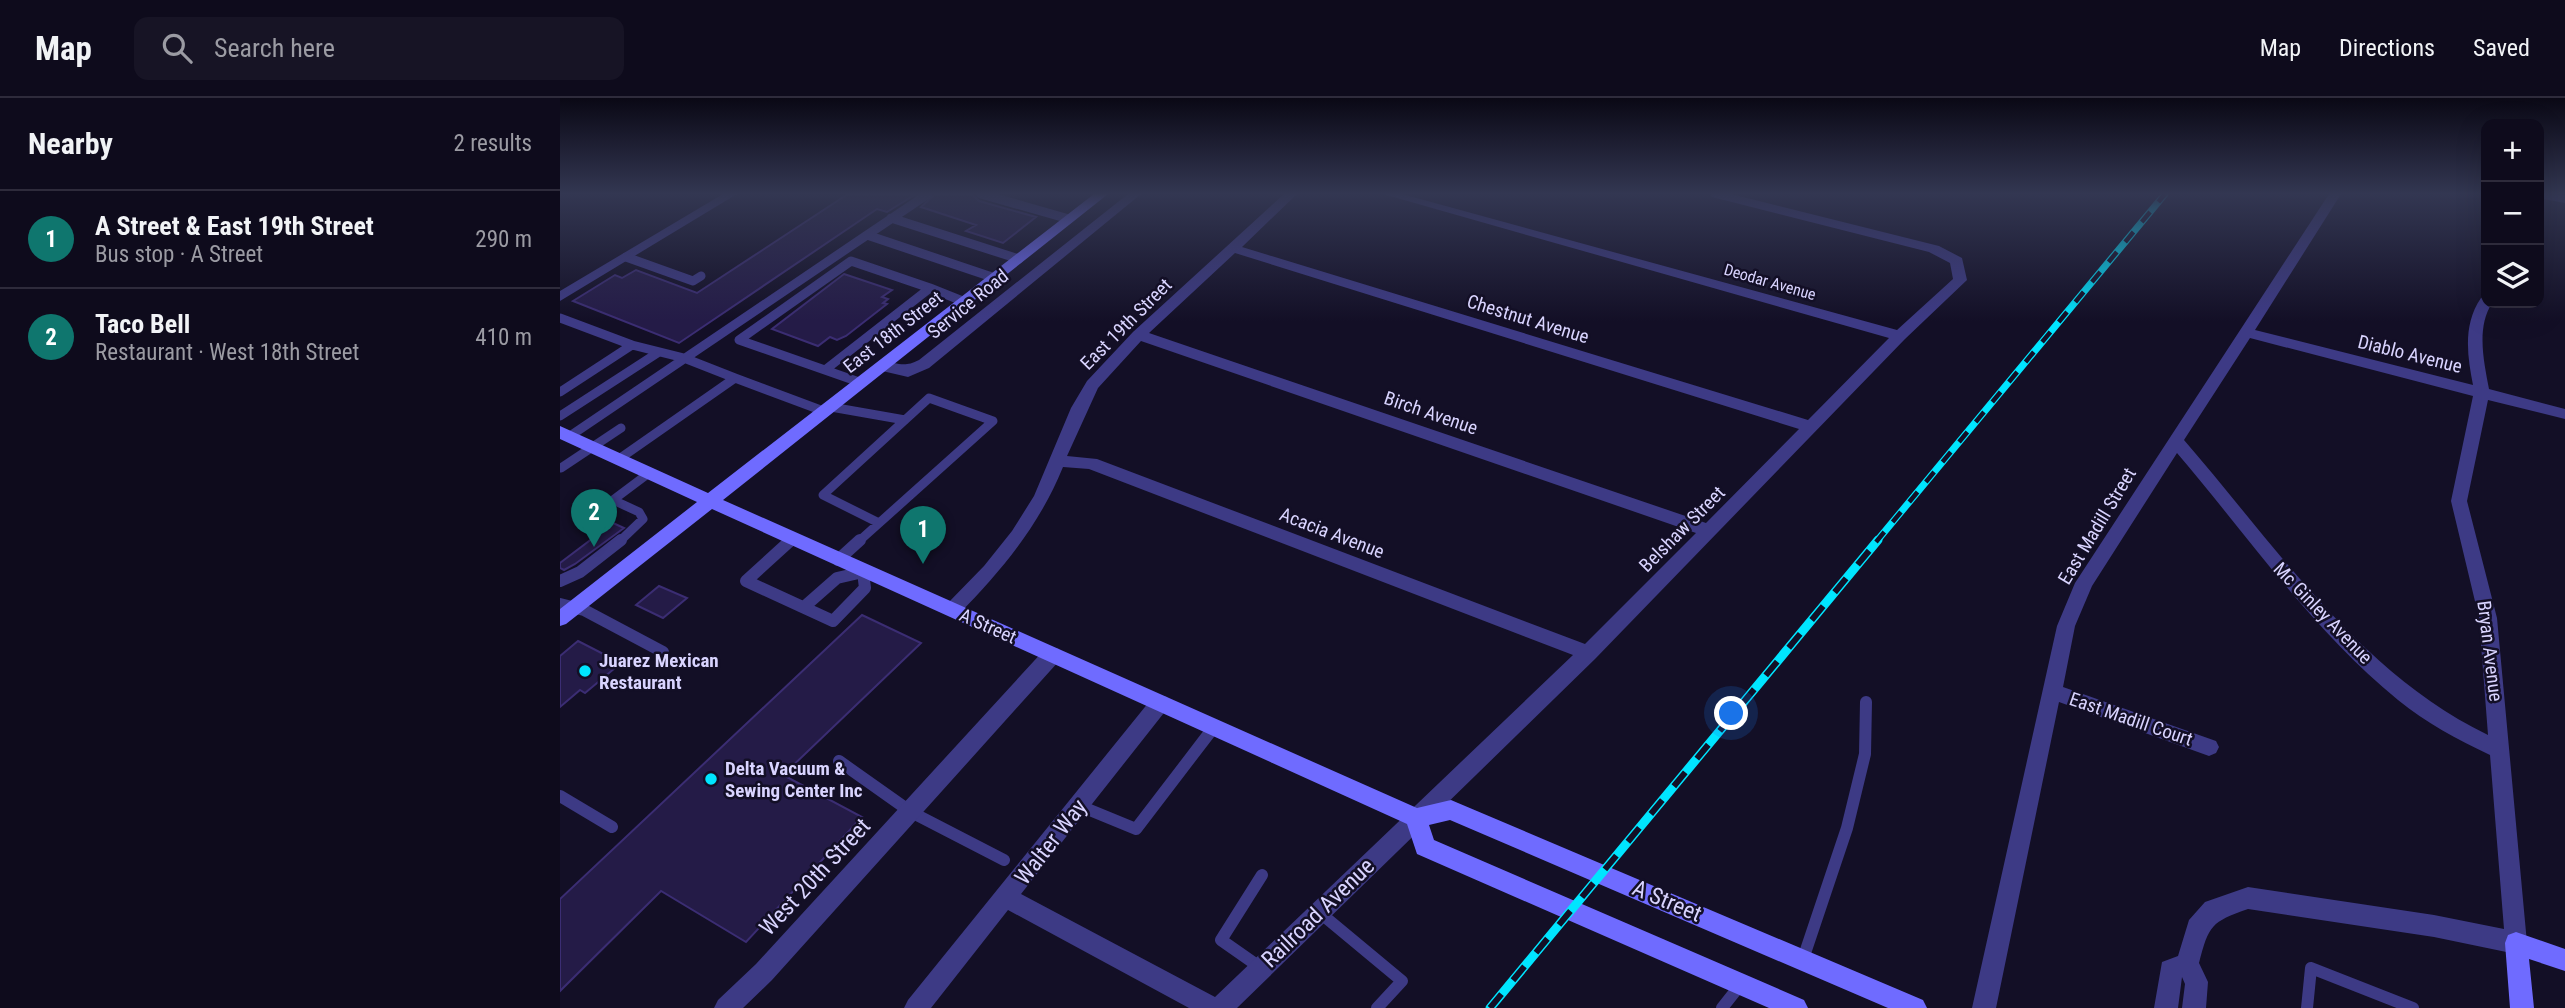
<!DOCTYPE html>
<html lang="en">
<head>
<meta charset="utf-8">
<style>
  body { margin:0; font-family:"Roboto Condensed",sans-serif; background:#171425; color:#f1f3f6 }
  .controls { position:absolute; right:21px; top:21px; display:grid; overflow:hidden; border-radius:14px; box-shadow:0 7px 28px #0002 }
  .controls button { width:63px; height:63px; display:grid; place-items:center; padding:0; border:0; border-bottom:2px solid #2e2b3b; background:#0e0b1c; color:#f1f3f6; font:35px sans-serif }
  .you { position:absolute; left:1172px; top:616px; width:24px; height:24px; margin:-18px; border:5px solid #fff; border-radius:50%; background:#1a73e8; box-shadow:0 0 0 10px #1a73e833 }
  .badge { display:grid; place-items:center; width:46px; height:46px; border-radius:50%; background:#0f766e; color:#fff; font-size:23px; font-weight:700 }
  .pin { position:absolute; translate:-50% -58px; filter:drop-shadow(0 2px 4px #0008) }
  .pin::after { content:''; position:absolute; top:37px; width:24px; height:21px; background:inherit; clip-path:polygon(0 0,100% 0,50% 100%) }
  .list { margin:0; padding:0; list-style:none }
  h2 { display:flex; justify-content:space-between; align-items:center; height:91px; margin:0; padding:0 28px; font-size:30px }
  h2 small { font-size:23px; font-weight:400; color:#9b9ba3 }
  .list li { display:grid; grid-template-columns:46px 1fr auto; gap:21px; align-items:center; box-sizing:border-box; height:98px; padding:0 28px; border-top:2px solid #2e2b3b }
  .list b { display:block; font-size:26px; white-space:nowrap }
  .list p { margin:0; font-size:23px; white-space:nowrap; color:#9b9ba3 }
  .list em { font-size:23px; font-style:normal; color:#9b9ba3 }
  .icon { flex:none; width:38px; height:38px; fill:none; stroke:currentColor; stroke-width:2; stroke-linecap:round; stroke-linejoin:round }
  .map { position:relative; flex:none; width:2005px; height:910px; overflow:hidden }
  header { display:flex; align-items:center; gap:42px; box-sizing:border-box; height:98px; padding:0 35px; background:#0e0b1c; border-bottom:2px solid #2e2b3b }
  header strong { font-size:33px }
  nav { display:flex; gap:38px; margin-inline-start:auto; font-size:24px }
  .search { width:490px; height:63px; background:#171425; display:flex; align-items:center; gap:18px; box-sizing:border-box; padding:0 24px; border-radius:14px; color:#9b9ba3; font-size:26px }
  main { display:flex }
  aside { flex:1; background:#0e0b1c }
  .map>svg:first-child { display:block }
  .building { fill:#241b47; stroke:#3b2d73; stroke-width:2 }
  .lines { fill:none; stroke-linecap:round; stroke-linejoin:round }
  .lane-far1 { stroke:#3d3a85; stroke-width:9 }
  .lane { stroke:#3d3a85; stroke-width:12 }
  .street { fill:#3d3a85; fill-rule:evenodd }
  .secondary { fill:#6f6bff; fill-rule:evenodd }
  .rail-far1-casing { stroke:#00e5ff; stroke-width:7 }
  .rail-casing { stroke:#00e5ff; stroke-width:9 }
  .rail-far1 { stroke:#130f26; stroke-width:4.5; stroke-dasharray:13; stroke-linecap:butt }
  .rail { stroke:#130f26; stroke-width:6; stroke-dasharray:18; stroke-linecap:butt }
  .poi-dot { fill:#00e5ff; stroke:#130f26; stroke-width:2.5 }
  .labels { text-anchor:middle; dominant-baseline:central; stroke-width:5; stroke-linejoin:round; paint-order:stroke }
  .far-street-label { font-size:16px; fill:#d9d4ff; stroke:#130f26 }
  .street-label { font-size:19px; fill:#d9d4ff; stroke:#130f26 }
  .poi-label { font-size:19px; font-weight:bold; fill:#d9d4ff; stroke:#130f26; text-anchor:start }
  .near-street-label { font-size:23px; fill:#d9d4ff; stroke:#130f26 }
</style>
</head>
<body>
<header>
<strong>Map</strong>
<div class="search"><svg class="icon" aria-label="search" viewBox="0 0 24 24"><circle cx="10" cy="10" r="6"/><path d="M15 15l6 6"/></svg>Search here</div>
<nav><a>Map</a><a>Directions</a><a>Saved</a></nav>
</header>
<main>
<aside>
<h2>Nearby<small>2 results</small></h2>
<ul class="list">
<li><span class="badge">1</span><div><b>A Street &amp; East 19th Street</b><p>Bus stop · A Street</p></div><em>290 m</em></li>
<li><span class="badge">2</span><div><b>Taco Bell</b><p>Restaurant · West 18th Street</p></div><em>410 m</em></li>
</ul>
</aside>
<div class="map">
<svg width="2005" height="910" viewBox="0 0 2005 910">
  <rect width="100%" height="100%" fill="#130f26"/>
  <!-- building -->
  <path class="building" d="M288 96H356L327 114 317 111 119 245 13 203 55 177 62 180 76 172 137 195Z
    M375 96H412L419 103 476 119 443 145 406 133 416 127 361 109Z
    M284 176 332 192 322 199 328 201 323 205 327 206 286 238 277 242 270 239 258 248 212 231Z
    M53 425 64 430 15 466 4 472 0 470V465Z
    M99 488 127 500 103 520 76 507Z
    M302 517 361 545 223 677 302 719 186 844 101 793 0 893V801Z
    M18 543 61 565 25 595 20 592 0 609V558Z"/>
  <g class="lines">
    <!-- lane-far1 -->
    <path class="lane-far1" d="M421 96 509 121
      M331 120 459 161
      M307 137 368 96
      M66 159 133 183 141 178
      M370 190 405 204
      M0 220 72 247
      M265 272 370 190 291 163 179 242 302 285
      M0 294 72 247 124 260 175 280
      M271 309 345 322
      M0 318 99 254
      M10 338 307 137 435 180
      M59 361 175 280 266 314
      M1 370 61 330
      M59 444 83 421 79 414 53 402 89 375
      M229 444 232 441
      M298 444 433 323 369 300 263 397 319 425"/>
    <!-- lane -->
    <path class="lane" d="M231 442 186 483 273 523 305 490 303 474 277 480 244 509
      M278 462 300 442
      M0 483 20 474 61 442
      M0 506 24 512 103 554
      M279 663 351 714 444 762
      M0 698 52 729
      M520 708 576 731 654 629
      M759 814 842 883 817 910
      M1243 861 1287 730 1305 656 1306 604
      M701 870 661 842 702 777
      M1162 910 1181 886
      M1747 910 1751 870 1853 910"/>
    <!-- street -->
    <path class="street" d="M163 96H177L0 203V193Z
      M568 96H581L369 270 348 279 318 272 315 268 318 264C335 261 340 272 359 262Z
      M724 96H737L682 149 1248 322 1329 240 823 96H842L1337 232 1393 181 1390 165 1369 154 1152 99 1151 96H1171L1379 148 1402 160 1407 182 1345 241 1035 561 677 910H629L448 812 371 910H344L348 902 593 599 600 597 607 599 610 605 607 611 461 796 655 899 1013 557 529 371 503 369C479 428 442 472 398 517H386L383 512 386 507 424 468 452 433 474 398 511 310 527 283 573 234ZM675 155 1239 331 1146 425 589 235ZM581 243 1136 435 1025 546 537 361 507 358 538 290Z
      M1769 96H1781L1695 232 1913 287C1907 257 1903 226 1921 200L1926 198V205H1932C1916 230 1924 264 1929 291L2005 311V321L1928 302 1907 403 1937 520 1967 845 1964 853 1956 856 1874 839 1688 811C1651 824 1649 827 1639 865L1648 884 1646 910H1622L1625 886 1622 879 1618 910H1594L1602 864 1618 858 1629 822 1645 804 1688 789 1874 817 1944 831 1930 657C1897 641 1866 625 1838 602 1752 532 1688 438 1617 355L1532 488 1515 528 1503 589 1656 643 1659 649 1656 655 1649 658 1499 604 1436 910H1412L1497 528 1515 485ZM1690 240 1913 298 1891 403 1919 520 1928 637C1799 575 1716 448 1624 342Z
      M1979 96 2005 97V105L1979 100Z
      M492 549 499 551 501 557 499 563 212 882 183 910H154L158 902 196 866 485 551Z"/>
    <!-- secondary -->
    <path class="secondary" d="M534 96H548L163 402 857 710 891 702 898 705 1363 902 1367 910H1328L890 722 869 727 874 742 1244 902 1248 910H1209L857 756 847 726 152 411 6 526 0 528V511L137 404 0 341V328L148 395Z
      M1956 834 2005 851V873L1969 861 1974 910H1950L1945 845 1948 837Z"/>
    <defs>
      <path id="rail-far1" d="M1316 444 1605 96"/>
      <path id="rail" d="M930 910 1318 442"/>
    </defs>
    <!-- rail-far1 casing -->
    <use href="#rail-far1" class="rail-far1-casing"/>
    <!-- rail casing -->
    <use href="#rail" class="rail-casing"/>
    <!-- rail-far1 -->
    <use href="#rail-far1" class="rail-far1"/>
    <!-- rail -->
    <use href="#rail" class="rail"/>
  </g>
  <!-- sky -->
  <linearGradient id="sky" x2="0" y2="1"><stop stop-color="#0a0815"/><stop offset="0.43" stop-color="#333752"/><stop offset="1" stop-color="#333752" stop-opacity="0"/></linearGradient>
  <rect width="2005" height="223" fill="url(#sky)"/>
  <!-- markers -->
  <g class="poi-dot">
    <circle cx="25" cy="573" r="7"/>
    <circle cx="151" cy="681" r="7"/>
  </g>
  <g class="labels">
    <!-- far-street labels -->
    <g class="far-street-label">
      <text transform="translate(1210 184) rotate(16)">Deodar Avenue</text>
    </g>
    <!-- street labels -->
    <g class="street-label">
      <text transform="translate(408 206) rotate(-39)">Service Road</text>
      <text transform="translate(968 221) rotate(17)">Chestnut Avenue</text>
      <text transform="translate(566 226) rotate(-45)">East 19th Street</text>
      <text transform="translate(333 234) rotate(-38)">East 18th Street</text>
      <text transform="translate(1850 256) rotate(14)">Diablo Avenue</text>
      <text transform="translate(871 315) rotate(19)">Birch Avenue</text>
      <text transform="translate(1537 428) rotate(-59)">East Madill Street</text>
      <text transform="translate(1122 431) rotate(-45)">Belshaw Street</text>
      <text transform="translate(772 435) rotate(21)">Acacia Avenue</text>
      <text transform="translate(1763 515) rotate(46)">Mc Ginley Avenue</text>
      <text transform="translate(428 528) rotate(24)">A Street</text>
      <text transform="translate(1930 553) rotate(83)">Bryan Avenue</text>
      <text transform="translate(1571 621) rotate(19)">East Madill Court</text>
    </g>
    <!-- poi labels -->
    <g class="poi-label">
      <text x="39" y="562">Juarez Mexican<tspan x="39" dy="22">Restaurant</tspan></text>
      <text x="165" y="670">Delta Vacuum &amp;<tspan x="165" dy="22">Sewing Center Inc</tspan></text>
    </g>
    <!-- near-street labels -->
    <g class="near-street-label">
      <text transform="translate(491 744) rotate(-52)">Walter Way</text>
      <text transform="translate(255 779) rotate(-47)">West 20th Street</text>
      <text transform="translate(1107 803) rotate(23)">A Street</text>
      <text transform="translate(758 815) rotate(-44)">Railroad Avenue</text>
    </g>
  </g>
</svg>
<div class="controls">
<button>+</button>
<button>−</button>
<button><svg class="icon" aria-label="layers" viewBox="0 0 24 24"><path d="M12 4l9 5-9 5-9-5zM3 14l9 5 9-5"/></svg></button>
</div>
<div class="you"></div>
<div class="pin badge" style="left:363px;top:466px">1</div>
<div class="pin badge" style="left:34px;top:449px">2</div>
</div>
</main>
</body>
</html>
